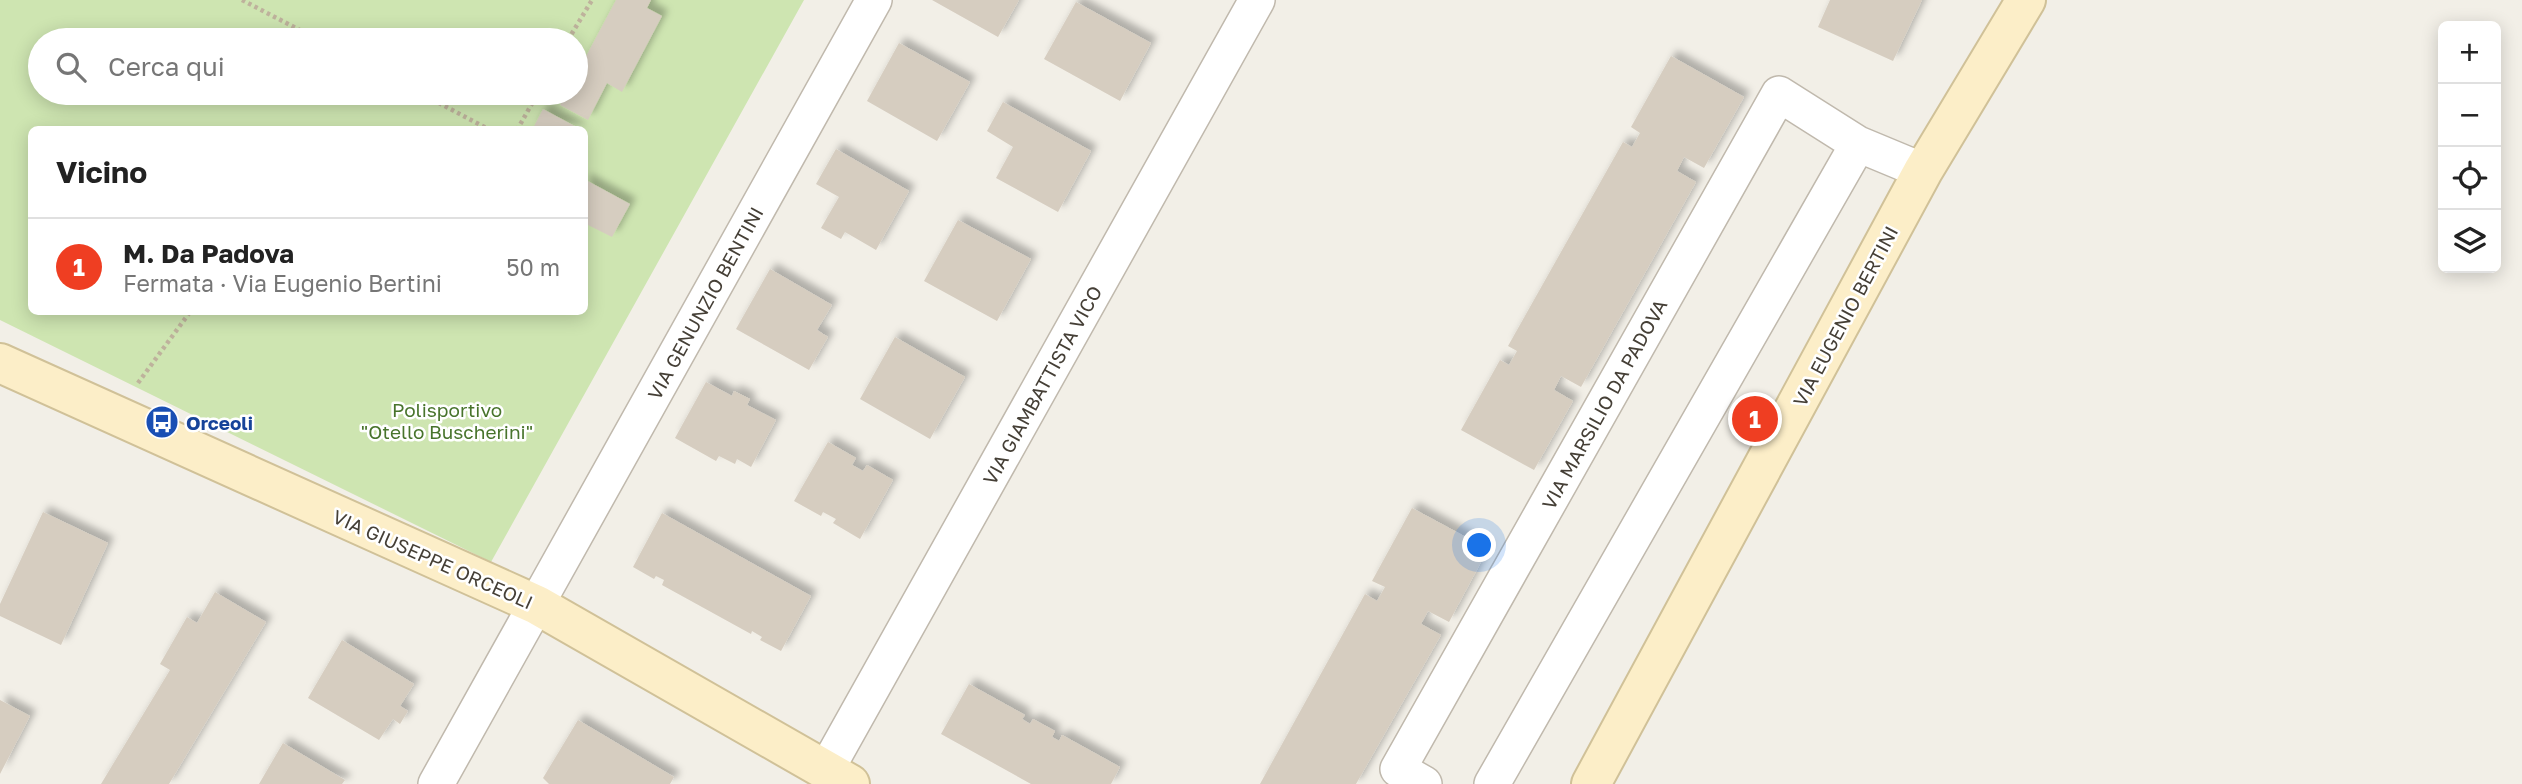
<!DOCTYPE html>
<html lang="it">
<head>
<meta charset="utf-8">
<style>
  body { margin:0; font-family:"Golos Text",sans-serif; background:#f6f6f6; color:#222 }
  .controls { position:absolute; right:21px; top:21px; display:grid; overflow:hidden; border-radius:10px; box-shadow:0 4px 18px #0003 }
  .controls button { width:63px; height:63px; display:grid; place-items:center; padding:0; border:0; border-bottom:2px solid #e0e0e0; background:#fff; color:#222; font:35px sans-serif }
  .you { position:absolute; left:1480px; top:546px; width:24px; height:24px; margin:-18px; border:5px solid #fff; border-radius:50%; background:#1a73e8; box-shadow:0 0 0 10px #1a73e833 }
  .badge { display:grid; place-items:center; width:46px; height:46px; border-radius:50%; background:#ef3e22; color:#fff; font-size:23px; font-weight:700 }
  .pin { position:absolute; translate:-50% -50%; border:4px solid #fff; box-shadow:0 2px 7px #0006 }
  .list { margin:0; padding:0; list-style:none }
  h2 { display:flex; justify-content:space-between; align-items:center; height:91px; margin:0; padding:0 28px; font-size:30px }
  h2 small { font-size:23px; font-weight:400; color:#767676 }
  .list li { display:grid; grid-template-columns:46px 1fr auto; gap:21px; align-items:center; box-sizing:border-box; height:98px; padding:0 28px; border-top:2px solid #e0e0e0 }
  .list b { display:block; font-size:26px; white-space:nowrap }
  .list p { margin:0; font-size:23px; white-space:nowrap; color:#767676 }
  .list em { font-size:23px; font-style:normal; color:#767676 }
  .icon { flex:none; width:38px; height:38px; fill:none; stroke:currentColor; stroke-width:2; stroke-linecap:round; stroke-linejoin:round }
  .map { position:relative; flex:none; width:2522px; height:784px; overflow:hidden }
  .search { position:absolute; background:#fff; box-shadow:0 4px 18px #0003; left:28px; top:28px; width:560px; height:77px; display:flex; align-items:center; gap:18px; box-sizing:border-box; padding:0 24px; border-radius:38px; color:#767676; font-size:26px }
  .panel { position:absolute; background:#fff; box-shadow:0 4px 18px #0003; left:28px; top:126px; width:560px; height:189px; border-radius:10px }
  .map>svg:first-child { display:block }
  .green { fill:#cee5b1; fill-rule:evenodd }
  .building { fill:#d6cdc0; filter:url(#shadow) }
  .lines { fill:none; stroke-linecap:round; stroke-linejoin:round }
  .street-casing { stroke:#c0b9ad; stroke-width:38 }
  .secondary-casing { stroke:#d0c198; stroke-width:42 }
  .path { stroke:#beb29c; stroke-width:4.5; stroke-dasharray:3.5 3.5; stroke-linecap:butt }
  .street { stroke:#fff; stroke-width:35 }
  .secondary { stroke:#fceec8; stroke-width:38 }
  .labels { text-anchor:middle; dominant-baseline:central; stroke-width:5; stroke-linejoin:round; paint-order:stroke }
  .street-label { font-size:19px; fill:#453f36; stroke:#fff }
  .park-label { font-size:19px; fill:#48742c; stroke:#fff }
  .transit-label { font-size:19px; font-weight:bold; fill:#164399; stroke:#fff; text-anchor:start }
</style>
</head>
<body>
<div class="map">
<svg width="2522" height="784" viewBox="0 0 2522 784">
  <defs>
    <filter id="shadow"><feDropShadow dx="6" dy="-6" stdDeviation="3.5" flood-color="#0004"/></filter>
  </defs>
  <rect width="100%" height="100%" fill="#f2efe7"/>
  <!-- green -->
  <path class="green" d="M0 0H804L491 562 0 320ZM40 40H576V93H40ZM32 130H584V312H32Z"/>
  <!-- building -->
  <path class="building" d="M616 0H651L647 8 662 16 622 92 607 83 588 120 560 105 566 93H576V75Z
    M932 0H1019L998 37Z
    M1830 0H1922L1893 61 1818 27Z
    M1076 2 1151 43 1120 101 1044 59Z
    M899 43 970 82 937 141 867 101Z
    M1671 56 1744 97 1704 168 1684 157 1677 171 1696 182 1581 387 1561 376 1554 390 1573 401 1534 470 1461 430 1500 360 1509 365 1517 351 1508 346 1623 142 1632 147 1640 133 1631 127Z
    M1003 102 1091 151 1058 212 996 178 1013 147 987 131Z
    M543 109 582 130H532Z
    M836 149 909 191 876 250 845 232 841 239 821 228 839 197 816 184Z
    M584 179 630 204 612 237 584 223Z
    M958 220 1031 259 997 321 924 281Z
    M770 269 832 305 817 330 828 337 809 370 736 329Z
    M895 337 965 377 930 439 860 399Z
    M706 382 732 396 734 391 750 399 747 405 776 420 751 467 737 459 735 464 719 456 716 461 675 438Z
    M828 442 856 458 852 465 863 471 867 465 893 480 860 539 833 523 836 519 823 512 821 516 794 501Z
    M1412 508 1488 549 1449 622 1428 611 1421 624 1441 635 1356 784H1260L1365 594 1377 601 1385 587 1372 581Z
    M43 512 108 543 61 645 0 616V604Z
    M662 513 811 596 781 651 760 640 762 637 752 631 751 634 662 585 664 580 656 576 654 579 633 567Z
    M215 592 266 622 169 784H101L170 670 160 664 187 617 197 623Z
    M342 640 414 684 400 706 408 711 400 724 393 719 379 740 308 698Z
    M969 684 1025 715 1022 719 1030 724 1033 719 1055 731 1052 737 1059 741 1062 735 1120 767 1111 784H1031L941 734Z
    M0 700 30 716 0 774Z
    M578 720 674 777 670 784H549L543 778Z
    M283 743 345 780 342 784H259Z"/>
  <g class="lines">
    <defs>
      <path id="street" d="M1858 144 1923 171
        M826 770 1257 0
        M436 784 874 0
        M1424 784 1398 769 1779 94 1858 144 1492 784"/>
      <path id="secondary" d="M0 363 537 605 850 784
        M1591 784 1923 171 2026 0"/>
    </defs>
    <!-- street casing -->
    <use href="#street" class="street-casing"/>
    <!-- secondary casing -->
    <use href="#secondary" class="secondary-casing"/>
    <!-- path -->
    <path class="path" d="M242 0 319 40
      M568 40 592 0
      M420 93 490 130
      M517 130 538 93
      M138 383 190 312"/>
    <!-- street -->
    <use href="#street" class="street"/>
    <!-- secondary -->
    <use href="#secondary" class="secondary"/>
  </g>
  <!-- icons -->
  <defs>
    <symbol id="bus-disc" viewBox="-11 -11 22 22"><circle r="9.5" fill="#1a4fb4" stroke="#fff"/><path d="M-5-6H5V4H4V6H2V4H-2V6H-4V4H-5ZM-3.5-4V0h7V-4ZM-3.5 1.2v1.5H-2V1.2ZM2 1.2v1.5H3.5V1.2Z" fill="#fff"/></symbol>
  </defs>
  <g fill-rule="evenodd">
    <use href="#bus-disc" x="143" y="403" width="38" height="38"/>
  </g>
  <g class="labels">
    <!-- street labels -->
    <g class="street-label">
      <text transform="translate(705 303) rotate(-61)">VIA GENUNZIO BENTINI</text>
      <text transform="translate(1845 316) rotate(-62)">VIA EUGENIO BERTINI</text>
      <text transform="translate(1042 385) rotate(-61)">VIA GIAMBATTISTA VICO</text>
      <text transform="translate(1604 404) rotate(-61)">VIA MARSILIO DA PADOVA</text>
      <text transform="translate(433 559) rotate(24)">VIA GIUSEPPE ORCEOLI</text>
    </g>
    <!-- park labels -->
    <g class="park-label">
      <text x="447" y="409">Polisportivo<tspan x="447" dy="22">"Otello Buscherini"</tspan></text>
    </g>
    <!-- transit labels -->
    <g class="transit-label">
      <text x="186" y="422">Orceoli</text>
    </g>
  </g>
</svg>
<div class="controls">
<button>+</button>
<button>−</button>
<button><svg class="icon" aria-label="locate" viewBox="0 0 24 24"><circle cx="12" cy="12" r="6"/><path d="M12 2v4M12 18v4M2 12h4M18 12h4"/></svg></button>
<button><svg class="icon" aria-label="layers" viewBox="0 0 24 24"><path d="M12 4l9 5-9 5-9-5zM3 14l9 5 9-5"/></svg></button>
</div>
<div class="you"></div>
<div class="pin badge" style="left:1755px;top:419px">1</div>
<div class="search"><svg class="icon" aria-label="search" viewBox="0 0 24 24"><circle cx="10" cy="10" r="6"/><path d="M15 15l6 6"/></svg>Cerca qui</div>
<section class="panel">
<h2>Vicino<small></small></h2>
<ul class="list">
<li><span class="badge">1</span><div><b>M. Da Padova</b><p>Fermata · Via Eugenio Bertini</p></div><em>50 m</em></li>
</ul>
</section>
</div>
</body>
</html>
